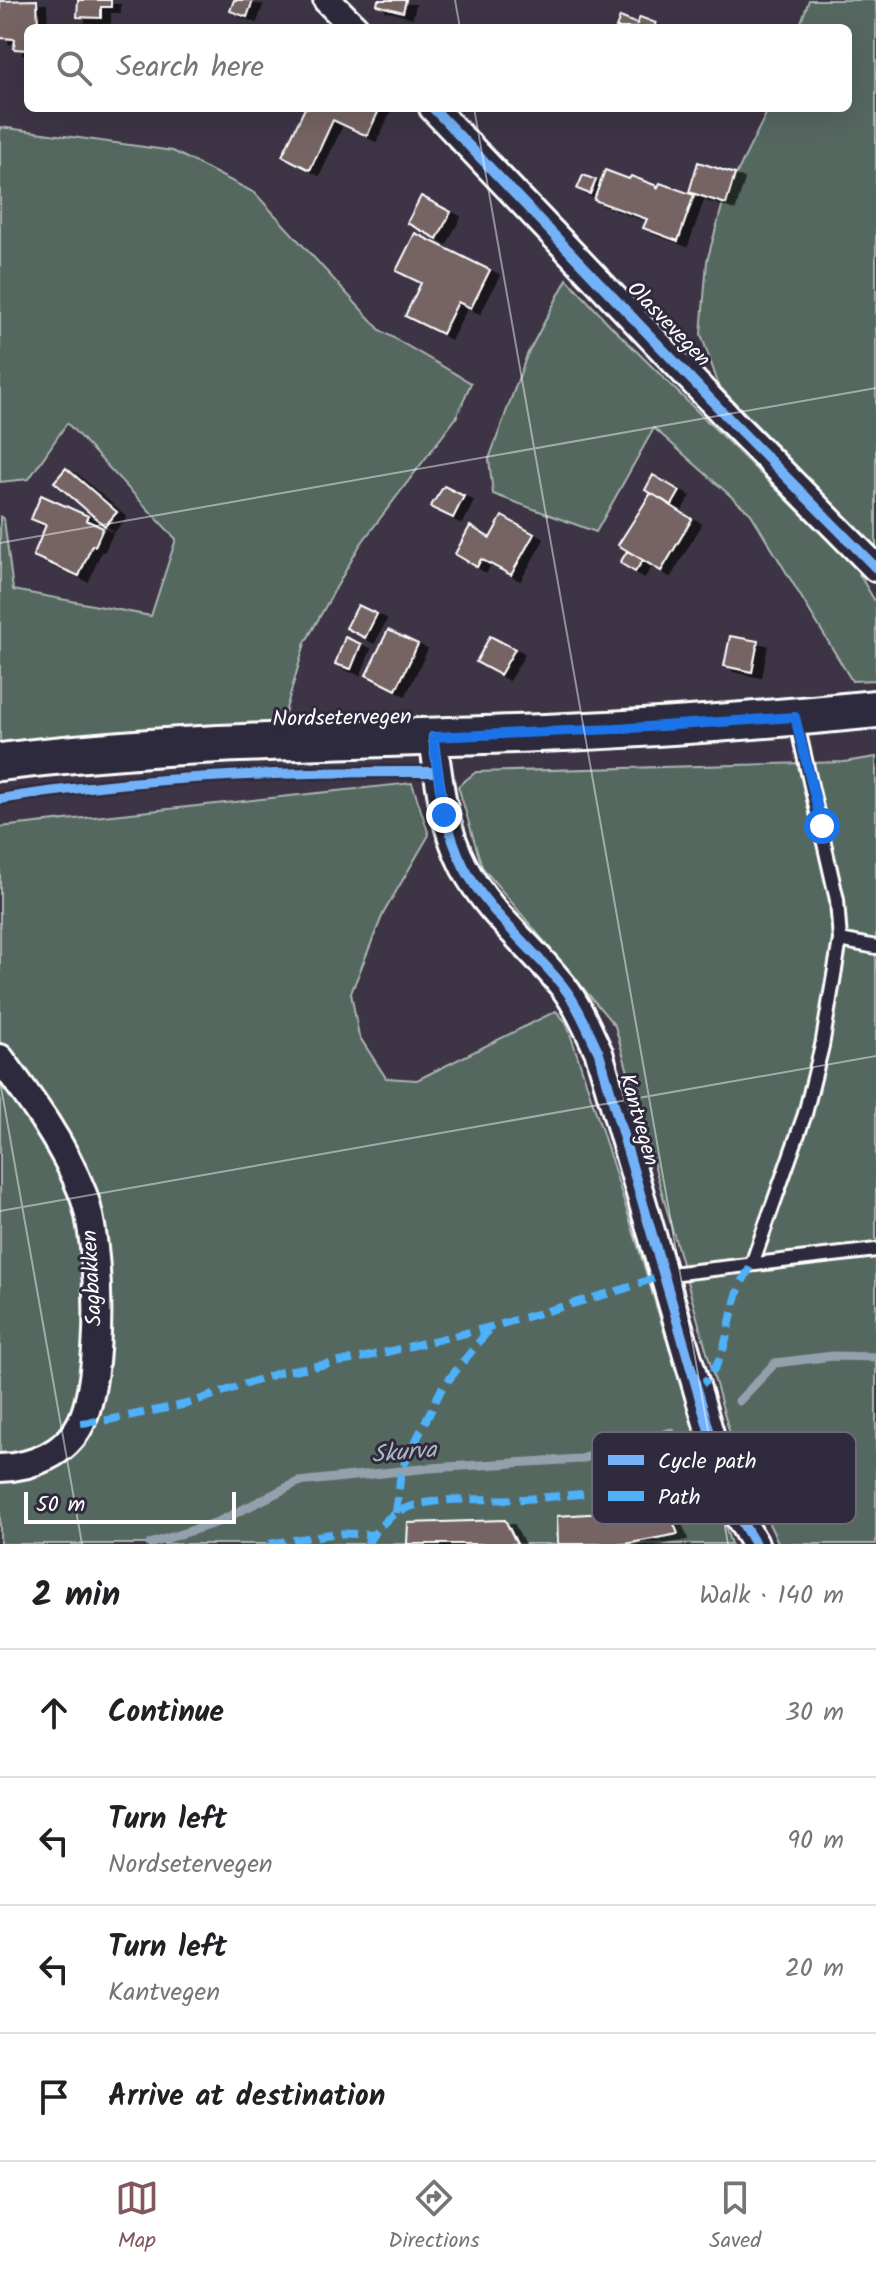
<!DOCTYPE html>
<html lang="en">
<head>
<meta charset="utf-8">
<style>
  body { margin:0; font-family:Kalam,sans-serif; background:#f2f2f2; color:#202124 }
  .scale { position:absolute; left:24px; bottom:20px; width:212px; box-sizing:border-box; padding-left:8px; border:4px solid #fff; border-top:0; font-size:22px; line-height:28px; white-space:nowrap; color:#fff; -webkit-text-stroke:6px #2f2a3d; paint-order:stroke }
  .stop { position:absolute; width:24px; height:24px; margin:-18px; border:6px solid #1a73e8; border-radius:50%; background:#fff }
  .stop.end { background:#1a73e8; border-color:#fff; box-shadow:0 2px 8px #0008 }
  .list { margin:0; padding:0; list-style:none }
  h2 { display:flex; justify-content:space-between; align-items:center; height:104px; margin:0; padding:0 32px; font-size:34px }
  h2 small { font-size:26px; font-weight:400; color:#757577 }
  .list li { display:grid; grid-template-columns:52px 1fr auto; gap:24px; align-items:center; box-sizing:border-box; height:128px; padding:0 32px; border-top:2px solid #e0e0e0 }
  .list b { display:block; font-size:30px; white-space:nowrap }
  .list p { margin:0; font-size:26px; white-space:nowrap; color:#757577 }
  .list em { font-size:26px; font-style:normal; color:#757577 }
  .icon { flex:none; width:44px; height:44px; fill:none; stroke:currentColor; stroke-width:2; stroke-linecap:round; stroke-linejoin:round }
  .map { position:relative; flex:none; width:876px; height:1544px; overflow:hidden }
  .search { position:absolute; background:#fff; box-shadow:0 8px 32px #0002; left:24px; right:24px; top:24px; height:88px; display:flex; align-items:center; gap:20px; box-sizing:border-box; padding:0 28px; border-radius:12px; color:#757577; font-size:30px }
  .sheet { height:616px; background:#fff }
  nav { display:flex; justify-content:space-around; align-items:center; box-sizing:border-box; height:112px; border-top:2px solid #e0e0e0; background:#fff; font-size:22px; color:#757577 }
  nav a { display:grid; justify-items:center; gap:4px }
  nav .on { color:#84575d }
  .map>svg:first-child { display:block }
  .green { fill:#546861; stroke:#aab4b0; stroke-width:2 }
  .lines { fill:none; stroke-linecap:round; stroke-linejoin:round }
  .stream { stroke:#94a1ad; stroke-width:9 }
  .building { fill:#766363; stroke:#fff; stroke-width:2; filter:url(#shadow) }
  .service-casing { stroke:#fff; stroke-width:18 }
  .minor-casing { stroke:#fff; stroke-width:32 }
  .secondary-casing { stroke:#fff; stroke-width:42 }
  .service { stroke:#2f2a3d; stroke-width:12 }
  .minor { stroke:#2f2a3d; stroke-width:26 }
  .secondary { stroke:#2f2a3d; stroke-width:36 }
  .quiet { stroke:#4fb1f8; stroke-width:8; stroke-dasharray:16 8; stroke-linecap:butt }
  .cycleway-casing { stroke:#2f2a3d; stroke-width:15 }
  .cycleway { stroke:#73b2f8; stroke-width:10 }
  .route { stroke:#1a73e8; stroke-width:10 }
  .ticks { fill:none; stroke:#fff; stroke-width:2; stroke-opacity:0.45 }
  .labels { text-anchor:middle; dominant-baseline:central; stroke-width:6; stroke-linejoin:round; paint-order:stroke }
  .street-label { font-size:22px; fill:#fff; stroke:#2f2a3d }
  .water-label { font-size:24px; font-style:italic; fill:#aeb8c2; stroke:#2f2a3d }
  .key { fill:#2f2a3d; stroke:#6d6a77; stroke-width:2 }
  .key-label { font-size:22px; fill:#fff }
</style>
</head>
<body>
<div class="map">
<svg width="876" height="1544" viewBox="0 0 876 1544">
  <defs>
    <filter id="shadow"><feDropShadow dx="9" dy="5" stdDeviation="0" flood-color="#0009"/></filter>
  </defs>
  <rect width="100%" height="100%" fill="#3d3545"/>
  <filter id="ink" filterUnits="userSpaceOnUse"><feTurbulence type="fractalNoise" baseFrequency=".0125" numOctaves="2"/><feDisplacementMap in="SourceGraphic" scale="16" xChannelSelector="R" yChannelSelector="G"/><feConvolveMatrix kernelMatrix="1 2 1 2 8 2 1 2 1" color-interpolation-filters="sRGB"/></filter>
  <g filter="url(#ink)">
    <!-- green -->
    <path class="green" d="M809 0H876V549L719 386 701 334 707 261 724 199 769 108H848V28H799Z
      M0 127 173 151 255 193 380 330 471 383 456 418 360 545 305 643 282 723 170 728 0 746V516L4 519 13 590 151 616 176 539 67 423 29 479 0 482Z
      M567 279 611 326 855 567 876 603V680L852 681 751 514 654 428 596 532 493 494 489 459 527 355Z
      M876 757V1544H779L737 1459 615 1026 482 867 458 786 476 772 844 762Z
      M412 783 429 835 383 914 351 993 359 1036 386 1078 417 1080 556 1011 566 1022C626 1195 673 1371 731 1544H0V827Z"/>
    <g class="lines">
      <!-- stream -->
      <path class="stream" d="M739 1401 775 1363 833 1356 876 1357
        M150 1544 218 1522 298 1482 429 1468 581 1459 671 1432"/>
    </g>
    <!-- building -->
    <path class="building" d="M37 0 38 28H28V50L14 49 15 39 0 38V1Z
      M78 0H111V7H101V18L77 17Z
      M234 0H253L247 17 230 11Z
      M378 0H406L403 12 377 5Z
      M620 17 637 24 640 17 656 23 654 28H616Z
      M305 108H380L367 136 333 120 310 170 282 156Z
      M698 162 735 174 726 204 689 192Z
      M605 170 629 179 631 176 657 186V189L660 183 694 195 678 241 643 228 647 219 594 200Z
      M583 175 596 180 590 194 577 189Z
      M421 196 451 212 437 239 407 223Z
      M415 233 490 270 471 308 458 302 442 334 405 316 421 283 396 271Z
      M66 468 117 512 105 526 54 482Z
      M653 475 680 491 672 505 645 490Z
      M444 486 464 496 453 518 430 507Z
      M651 493 692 519 661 571 618 545Z
      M41 495 88 516 86 520 103 528 95 546 92 545 79 576 33 556 46 525 31 519Z
      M502 516 534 534 511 575 481 559 477 567 455 554 470 526 490 538Z
      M627 551 643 560 635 572 620 563Z
      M358 605 377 614 365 638 346 628Z
      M388 630 418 644 396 690 366 675Z
      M490 636 515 649 500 675 476 662Z
      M730 636 758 641 752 672 724 666Z
      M345 637 361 644 351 669 335 664Z
      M668 1509 678 1534 625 1544H558L557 1516Z
      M505 1520 517 1544H407L408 1523Z"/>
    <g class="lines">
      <defs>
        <path id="service" d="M840 940 876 947
          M752 1264 805 1114 822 1046 840 940 837 900 796 720
          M662 1275 876 1250"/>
        <path id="minor" d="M327 0 355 28
          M433 108 733 423 876 568
          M433 737C439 781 443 826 464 867 487 911 526 942 557 979 576 1000 587 1028 599 1053L730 1502 755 1544
          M0 1058C32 1101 63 1143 83 1194 101 1242 104 1376 81 1423 66 1454 32 1467 0 1468"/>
        <path id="secondary" d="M0 762C171 741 342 740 514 734 635 730 756 721 876 709"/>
      </defs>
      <!-- service casing -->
      <use href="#service" class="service-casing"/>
      <!-- minor casing -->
      <use href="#minor" class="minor-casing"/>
      <!-- secondary casing -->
      <use href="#secondary" class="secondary-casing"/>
      <!-- service -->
      <use href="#service" class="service"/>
      <!-- minor -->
      <use href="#minor" class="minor"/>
      <!-- secondary -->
      <use href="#secondary" class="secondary"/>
      <!-- quiet -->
      <path class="quiet" d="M696 1390C729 1361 725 1331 738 1292 741 1283 747 1273 752 1264
        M81 1423 108 1420 187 1404 281 1372 357 1359 491 1327 624 1289 662 1275
        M396 1513 401 1471 442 1388 491 1327
        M269 1544 337 1533 373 1535
        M367 1544C374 1533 385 1519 396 1513 428 1494 487 1501 523 1499 563 1497 605 1488 645 1495 665 1498 680 1503 696 1513"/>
      <defs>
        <path id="cycleway" d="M433 108 733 423 876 568
          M433 737C439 781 443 826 464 867 487 911 526 942 557 979 576 1000 587 1028 599 1053L730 1502 755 1544
          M0 799C144 776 292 771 438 772"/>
      </defs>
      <!-- cycleway casing -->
      <use href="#cycleway" class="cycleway-casing"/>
      <!-- cycleway -->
      <use href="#cycleway" class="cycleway"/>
    </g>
  </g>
  <g class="lines" filter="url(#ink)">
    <!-- route -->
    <path class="route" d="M444 815 433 737 616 729 795 717 822 826"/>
  </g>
  <!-- ticks -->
  <path class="ticks" d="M455 0 460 28M474 108 728 1544M0 543 876 388M0 1081 82 1544M0 1211 876 1056"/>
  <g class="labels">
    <!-- street labels -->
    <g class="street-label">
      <text transform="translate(668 325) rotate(46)">Olasvevegen</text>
      <text transform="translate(342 719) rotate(-1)">Nordsetervegen</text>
      <text transform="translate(638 1120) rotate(74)">Kantvegen</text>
      <text transform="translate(93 1278) rotate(-93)">Sagbakken</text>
    </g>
    <!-- water labels -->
    <g class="water-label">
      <text transform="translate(404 1453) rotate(-5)">Skurva</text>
    </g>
  </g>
  <!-- legend -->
  <rect x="592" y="1432" width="264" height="92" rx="12" class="key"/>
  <rect x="608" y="1455" width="36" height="10" fill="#73b2f8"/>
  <rect x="608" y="1491" width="36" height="10" fill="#4fb1f8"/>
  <g class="key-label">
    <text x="658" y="1468">Cycle path</text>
    <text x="658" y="1504">Path</text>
  </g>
</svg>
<div class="scale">50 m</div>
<div class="stop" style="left:822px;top:826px"></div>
<div class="stop end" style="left:444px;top:815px"></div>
<div class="search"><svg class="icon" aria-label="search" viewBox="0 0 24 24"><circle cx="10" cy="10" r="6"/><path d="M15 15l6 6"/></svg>Search here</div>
</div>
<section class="sheet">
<h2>2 min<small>Walk · 140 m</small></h2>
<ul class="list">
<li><svg class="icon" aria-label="ahead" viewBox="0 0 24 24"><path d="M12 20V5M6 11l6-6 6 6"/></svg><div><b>Continue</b></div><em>30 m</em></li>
<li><svg class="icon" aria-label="left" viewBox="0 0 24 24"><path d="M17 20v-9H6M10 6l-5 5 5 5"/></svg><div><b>Turn left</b><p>Nordsetervegen</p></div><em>90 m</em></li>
<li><svg class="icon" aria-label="left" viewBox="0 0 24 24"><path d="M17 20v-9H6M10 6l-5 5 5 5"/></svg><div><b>Turn left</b><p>Kantvegen</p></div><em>20 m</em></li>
<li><svg class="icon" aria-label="arrive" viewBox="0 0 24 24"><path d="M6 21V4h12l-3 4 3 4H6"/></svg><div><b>Arrive at destination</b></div></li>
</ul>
</section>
<nav>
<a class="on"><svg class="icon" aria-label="map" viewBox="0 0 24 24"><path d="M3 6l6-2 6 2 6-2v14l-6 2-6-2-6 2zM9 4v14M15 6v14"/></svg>Map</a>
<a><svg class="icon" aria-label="directions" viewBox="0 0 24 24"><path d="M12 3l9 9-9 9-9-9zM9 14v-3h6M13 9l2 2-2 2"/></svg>Directions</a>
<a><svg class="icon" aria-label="saved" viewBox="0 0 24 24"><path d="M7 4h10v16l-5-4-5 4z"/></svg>Saved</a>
</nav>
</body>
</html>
